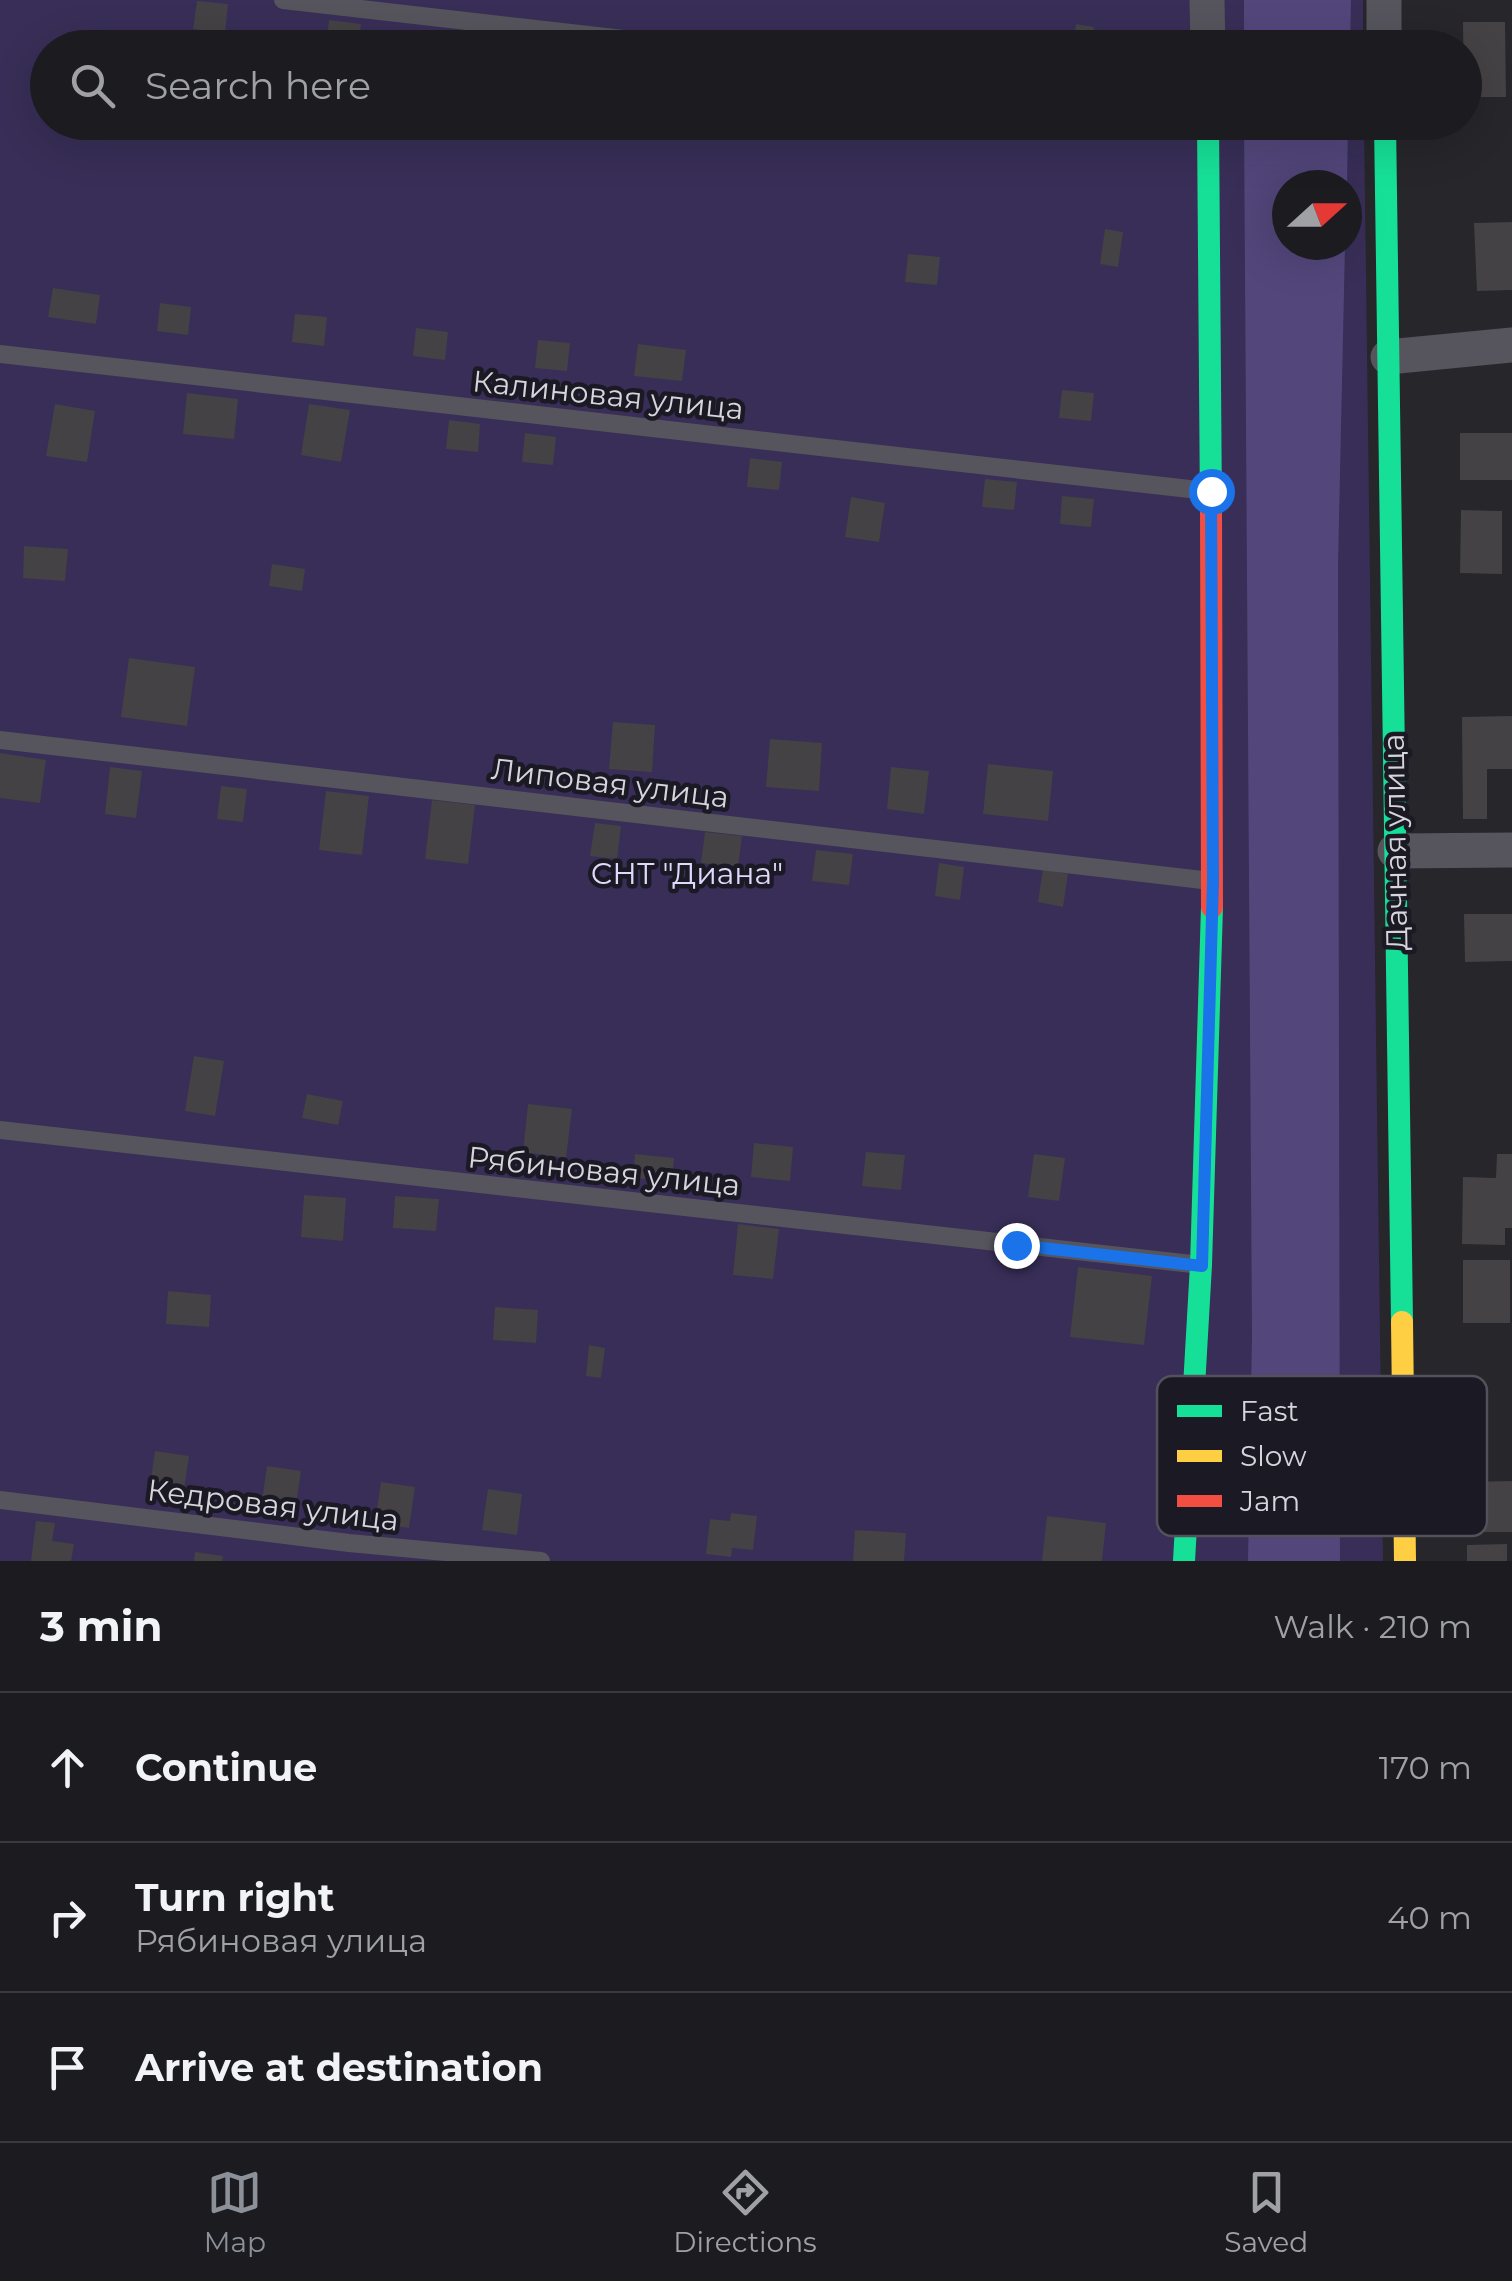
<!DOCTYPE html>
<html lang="en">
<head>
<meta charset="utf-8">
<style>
  body { margin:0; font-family:Montserrat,sans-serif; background:#252529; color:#f1f3f6 }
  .compass { position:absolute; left:1272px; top:170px; width:90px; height:90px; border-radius:50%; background:#1c1c20; box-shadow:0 10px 40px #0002; rotate:69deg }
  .stop { position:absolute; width:30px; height:30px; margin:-22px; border:8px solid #1a73e8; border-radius:50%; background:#fff }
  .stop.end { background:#1a73e8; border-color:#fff; box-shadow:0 2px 10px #0008 }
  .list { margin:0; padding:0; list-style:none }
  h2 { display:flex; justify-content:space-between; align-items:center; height:130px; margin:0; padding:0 40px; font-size:42px }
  h2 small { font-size:32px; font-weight:400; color:#a0a1a5 }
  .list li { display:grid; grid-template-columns:65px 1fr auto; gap:30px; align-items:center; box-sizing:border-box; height:150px; padding:0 40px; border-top:2px solid #3a3a3e }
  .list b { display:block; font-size:38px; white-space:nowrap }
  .list p { margin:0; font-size:32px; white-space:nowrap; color:#a0a1a5 }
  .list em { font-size:32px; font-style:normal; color:#a0a1a5 }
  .icon { flex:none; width:55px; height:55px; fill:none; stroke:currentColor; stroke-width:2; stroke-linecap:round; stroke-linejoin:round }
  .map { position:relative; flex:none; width:1512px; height:1561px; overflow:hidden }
  .search { position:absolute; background:#1c1c20; box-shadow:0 10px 40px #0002; left:30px; right:30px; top:30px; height:110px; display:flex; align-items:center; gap:25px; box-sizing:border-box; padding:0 35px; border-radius:55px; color:#a0a1a5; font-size:38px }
  .sheet { height:580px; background:#1c1c20 }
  nav { display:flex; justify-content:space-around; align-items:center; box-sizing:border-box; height:140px; border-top:2px solid #3a3a3e; background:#1c1c20; font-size:28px; color:#a0a1a5 }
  nav a { display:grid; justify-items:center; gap:5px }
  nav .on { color:#8c9099 }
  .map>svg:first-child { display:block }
  .green { fill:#382e57; fill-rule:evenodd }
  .forest { fill:#53467b }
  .building { fill:#444244 }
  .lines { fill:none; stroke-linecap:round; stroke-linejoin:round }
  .lane { stroke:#56545c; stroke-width:18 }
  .street { stroke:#56545c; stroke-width:35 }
  .fast { stroke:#16e098; stroke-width:22 }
  .slow { stroke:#ffcf43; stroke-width:22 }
  .jam { stroke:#f24e42; stroke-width:22 }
  .route { stroke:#1a73e8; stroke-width:12 }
  .labels { text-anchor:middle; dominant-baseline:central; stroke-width:9; stroke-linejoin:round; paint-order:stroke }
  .street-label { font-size:30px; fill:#d6d5dc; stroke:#1b1924 }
  .park-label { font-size:30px; fill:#e0d9fe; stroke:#1b1924 }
  .key { fill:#1b1924; stroke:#53515b; stroke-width:2.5 }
  .key-label { font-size:28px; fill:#d6d5dc }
</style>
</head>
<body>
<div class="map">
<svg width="1512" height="1561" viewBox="0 0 1512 1561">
  <rect width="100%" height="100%" fill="#26262b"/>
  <!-- green -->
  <path class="green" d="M0 0H1363V48H48V122L1364 123 1383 1561H0ZM1287 185H1347V245H1287Z"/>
  <!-- forest -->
  <path class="forest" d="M1244 0H1351L1350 47H1244Z
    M1244 123H1348L1347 185H1287V245H1345L1338 566 1340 1561H1248L1252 1336Z"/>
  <!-- building -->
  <path class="building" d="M197 1 228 4 225 33 193 29Z
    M329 20 361 24 358 48H326Z
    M1463 22H1505L1506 97H1464Z
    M1076 24 1094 27 1091 48H1073Z
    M467 38 498 41V48H466Z
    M1512 222V290L1477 291 1474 223Z
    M1105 229 1123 232 1118 267 1100 264Z
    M908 254 940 257 937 285 905 282Z
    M53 288 100 295 96 324 48 317Z
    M160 303 191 307 188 335 157 331Z
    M295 314 327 317 324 346 292 342Z
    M416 328 448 332 445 360 413 356Z
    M538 340 570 343 567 371 535 368Z
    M638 344 686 350 682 381 634 376Z
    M1062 390 1094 393 1091 421 1059 418Z
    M187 393 238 399 234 439 183 434Z
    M55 404 95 411 87 462 46 456Z
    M309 404 350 410 341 462 301 455Z
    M449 420 480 424 478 452 446 449Z
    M525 433 556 437 553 465 522 462Z
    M1460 433H1512V480H1460Z
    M750 458 782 462 779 490 747 487Z
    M985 479 1017 482 1014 510 982 507Z
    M1062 496 1094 499 1091 527 1060 524Z
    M851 497 885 503 879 542 845 537Z
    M1461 510 1502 511V574L1460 573Z
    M24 546 68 549 65 581 23 578Z
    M272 564 305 569 302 591 269 586Z
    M129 658 195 667 187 726 121 717Z
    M1512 716V769H1487V819H1463L1462 717Z
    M613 722 655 725 652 772 609 769Z
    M770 739 822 743 819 791 766 787Z
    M0 753 46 760 40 803 0 798Z
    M988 764 1053 771 1048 821 983 814Z
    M110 767 142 771 136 818 105 814Z
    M891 767 929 771 924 814 887 809Z
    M221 786 247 789 243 822 217 819Z
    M326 791 369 796 362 855 319 850Z
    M432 800 475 805 468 864 425 859Z
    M595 823 621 826 617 859 590 856Z
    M705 832 742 836 738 867 701 863Z
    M816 850 853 854 849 885 812 881Z
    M939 863 964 867 960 900 935 896Z
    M1043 869 1068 874 1063 907 1038 902Z
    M1464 914H1512V961L1465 962Z
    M194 1056 224 1061 215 1116 185 1111Z
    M307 1094 343 1101 338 1125 302 1118Z
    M528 1104 572 1109 566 1158 523 1152Z
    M754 1143 793 1147 790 1181 751 1177Z
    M866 1152 905 1155 901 1190 862 1186Z
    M635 1154 674 1158 672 1181 633 1178Z
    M1034 1154 1065 1158 1059 1201 1028 1197Z
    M1497 1154H1512V1228H1505V1245L1462 1244 1463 1177 1496 1178Z
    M304 1195 346 1198 343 1241 301 1237Z
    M395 1196 439 1199 436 1231 393 1228Z
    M738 1224 779 1229 773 1279 733 1275Z
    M1463 1260H1510V1323H1463Z
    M1078 1267 1152 1276 1144 1345 1070 1337Z
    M168 1291 211 1295 209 1327 166 1324Z
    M495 1307 538 1310 536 1343 493 1340Z
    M589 1345 605 1348 601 1378 586 1376Z
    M155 1451 189 1456 183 1496 149 1492Z
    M267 1466 301 1471 295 1512 261 1507Z
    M1512 1481V1532H1467L1466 1482Z
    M381 1482 415 1487 409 1528 375 1523Z
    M488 1489 522 1494 517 1535 482 1530Z
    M731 1513 757 1516 753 1550 732 1548 731 1557 706 1554 710 1519 730 1521Z
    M1047 1516 1106 1523 1102 1561H1042Z
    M36 1521 55 1523 52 1541 74 1544 71 1561H31Z
    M855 1530 906 1533 904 1561H853Z
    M1507 1544V1561H1467V1545Z
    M195 1552 223 1556 222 1561H194Z"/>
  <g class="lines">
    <!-- lane -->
    <path class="lane" d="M283 0 702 48
      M0 354 1207 491
      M0 740 1211 881
      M0 1130 1201 1265
      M0 1500 349 1543 541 1561"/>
    <!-- street -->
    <path class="street" d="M1207 0 1208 48
      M1384 0V48
      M1388 357 1512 345
      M1395 851 1512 850"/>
    <!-- fast -->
    <path class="fast" d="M1208 122 1211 512
      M1385 122 1402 1322
      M1184 1561 1201 1265 1212 907"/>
    <!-- slow -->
    <path class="slow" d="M1402 1322 1405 1561"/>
    <!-- jam -->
    <path class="jam" d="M1211 512 1212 907"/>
  </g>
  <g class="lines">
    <!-- route -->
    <path class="route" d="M1016 1245 1202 1266 1213 881 1211 491"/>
  </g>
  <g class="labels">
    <!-- street labels -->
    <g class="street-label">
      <text transform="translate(608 395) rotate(6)">Калиновая улица</text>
      <text transform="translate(610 783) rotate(7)">Липовая улица</text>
      <text transform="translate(1395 842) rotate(-91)">Дачная улица</text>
      <text transform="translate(604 1171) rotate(6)">Рябиновая улица</text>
      <text transform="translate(273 1505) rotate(7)">Кедровая улица</text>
    </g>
    <!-- park labels -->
    <g class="park-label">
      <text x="687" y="873">СНТ "Диана"</text>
    </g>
  </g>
  <!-- legend -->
  <rect x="1157" y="1376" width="330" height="160" rx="15" class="key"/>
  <rect x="1177" y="1405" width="45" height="12" fill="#16e098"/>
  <rect x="1177" y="1450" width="45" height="12" fill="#ffcf43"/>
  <rect x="1177" y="1495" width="45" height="12" fill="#f24e42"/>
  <g class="key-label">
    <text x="1240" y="1421">Fast</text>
    <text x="1240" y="1466">Slow</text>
    <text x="1240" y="1511">Jam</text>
  </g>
</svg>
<svg class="compass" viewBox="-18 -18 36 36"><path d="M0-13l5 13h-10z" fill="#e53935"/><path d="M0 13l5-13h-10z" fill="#a0a1a5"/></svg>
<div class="stop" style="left:1211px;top:491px"></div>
<div class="stop end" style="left:1016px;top:1245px"></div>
<div class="search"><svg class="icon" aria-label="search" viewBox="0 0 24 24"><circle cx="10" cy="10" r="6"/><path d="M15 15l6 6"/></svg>Search here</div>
</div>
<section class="sheet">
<h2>3 min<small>Walk · 210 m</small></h2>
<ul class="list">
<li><svg class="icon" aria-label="ahead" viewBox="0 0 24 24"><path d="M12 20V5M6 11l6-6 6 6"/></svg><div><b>Continue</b></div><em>170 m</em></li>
<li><svg class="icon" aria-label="right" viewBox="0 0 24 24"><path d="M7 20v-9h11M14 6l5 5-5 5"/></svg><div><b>Turn right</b><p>Рябиновая улица</p></div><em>40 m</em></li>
<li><svg class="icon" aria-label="arrive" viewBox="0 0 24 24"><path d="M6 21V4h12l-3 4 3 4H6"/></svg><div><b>Arrive at destination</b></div></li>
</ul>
</section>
<nav>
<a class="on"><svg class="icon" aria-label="map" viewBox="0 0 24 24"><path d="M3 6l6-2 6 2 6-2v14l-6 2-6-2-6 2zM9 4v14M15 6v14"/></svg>Map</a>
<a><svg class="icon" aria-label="directions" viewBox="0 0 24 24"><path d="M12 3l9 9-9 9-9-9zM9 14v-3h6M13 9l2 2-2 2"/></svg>Directions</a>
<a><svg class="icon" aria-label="saved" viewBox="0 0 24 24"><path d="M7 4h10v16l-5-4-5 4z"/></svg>Saved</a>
</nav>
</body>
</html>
